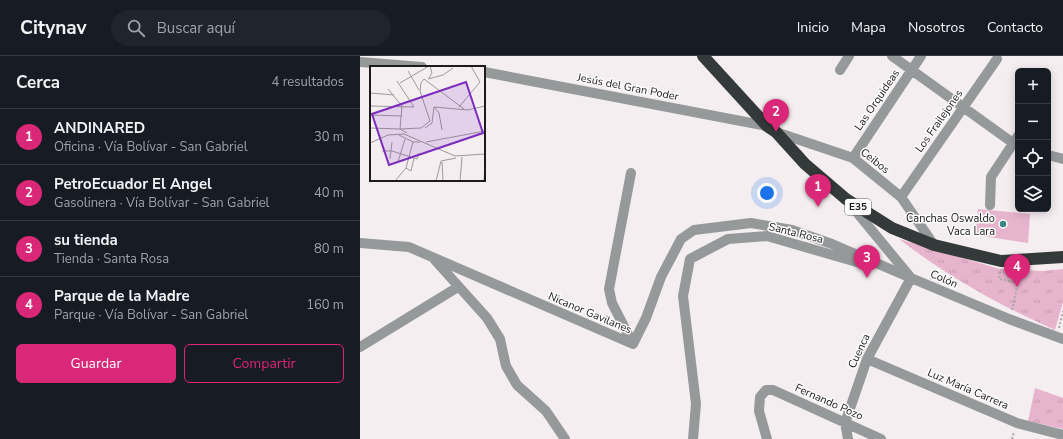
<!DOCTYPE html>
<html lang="es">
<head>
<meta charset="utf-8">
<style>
  body { margin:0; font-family:"Nunito Sans",sans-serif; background:#20242c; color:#f1f3f6 }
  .controls { position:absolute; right:12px; top:12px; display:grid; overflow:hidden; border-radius:6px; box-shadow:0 2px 10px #0003 }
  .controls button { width:36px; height:36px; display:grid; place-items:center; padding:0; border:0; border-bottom:1px solid #363941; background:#171b24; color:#f1f3f6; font:20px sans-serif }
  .you { position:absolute; left:407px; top:137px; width:14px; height:14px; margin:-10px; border:3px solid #fff; border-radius:50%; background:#1a73e8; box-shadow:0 0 0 6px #1a73e833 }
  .badge { display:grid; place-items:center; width:26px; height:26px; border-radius:50%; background:#db2777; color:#fff; font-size:13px; font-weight:700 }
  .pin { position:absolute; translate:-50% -33px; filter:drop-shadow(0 1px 2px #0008) }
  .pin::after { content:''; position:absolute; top:21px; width:14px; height:12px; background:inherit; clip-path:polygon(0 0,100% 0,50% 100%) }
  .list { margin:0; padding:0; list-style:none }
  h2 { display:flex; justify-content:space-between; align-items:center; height:52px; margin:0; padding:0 16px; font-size:17px }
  h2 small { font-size:13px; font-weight:400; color:#9ea1a6 }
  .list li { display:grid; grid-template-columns:26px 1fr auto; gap:12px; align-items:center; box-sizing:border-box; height:56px; padding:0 16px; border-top:1px solid #363941 }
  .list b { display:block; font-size:15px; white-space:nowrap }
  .list p { margin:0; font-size:13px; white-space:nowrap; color:#9ea1a6 }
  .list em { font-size:13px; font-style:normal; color:#9ea1a6 }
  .actions { display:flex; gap:8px; padding:12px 16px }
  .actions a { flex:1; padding:9px 0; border:1px solid #db2777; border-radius:6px; text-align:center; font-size:14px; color:#db2777 }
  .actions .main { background:#db2777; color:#fff }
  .icon { flex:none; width:22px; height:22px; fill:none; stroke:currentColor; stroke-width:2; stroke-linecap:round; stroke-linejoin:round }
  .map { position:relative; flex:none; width:703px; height:383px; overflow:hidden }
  header { display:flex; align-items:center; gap:24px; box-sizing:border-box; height:56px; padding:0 20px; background:#171b24; border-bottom:1px solid #363941 }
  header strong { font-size:19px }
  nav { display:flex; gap:22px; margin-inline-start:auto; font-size:14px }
  .search { width:280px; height:36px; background:#20242c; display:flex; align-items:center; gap:10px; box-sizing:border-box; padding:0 14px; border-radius:22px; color:#9ea1a6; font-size:15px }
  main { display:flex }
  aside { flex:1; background:#171b24 }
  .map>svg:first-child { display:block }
  .grass { fill:url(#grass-tufts) }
  .pitch { fill:#e7b4cd }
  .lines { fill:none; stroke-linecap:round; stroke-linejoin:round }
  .path { stroke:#aba6a8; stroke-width:2; stroke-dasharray:2 2; stroke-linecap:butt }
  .minor { stroke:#969999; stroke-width:10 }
  .highway { stroke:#343a3a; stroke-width:12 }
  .poi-dot { fill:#3c8586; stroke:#fefdfe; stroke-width:1.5 }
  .labels { text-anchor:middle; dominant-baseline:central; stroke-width:3; stroke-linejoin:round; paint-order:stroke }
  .shield { fill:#fefdfe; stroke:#605e5f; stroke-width:1 }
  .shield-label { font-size:10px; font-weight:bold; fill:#1c1a1b }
  .street-label { font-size:11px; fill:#1c1a1b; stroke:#fefdfe }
  .poi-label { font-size:11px; fill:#1c1a1b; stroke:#fefdfe; text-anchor:end }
  .inset-road { fill:none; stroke:#9e999b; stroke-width:1 }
  .view { fill:#7b2cbf; fill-opacity:0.15; stroke:#7b2cbf; stroke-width:2 }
  .inset-edge { fill:none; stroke:#1c1a1b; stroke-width:2 }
</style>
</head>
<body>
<header>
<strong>Citynav</strong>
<div class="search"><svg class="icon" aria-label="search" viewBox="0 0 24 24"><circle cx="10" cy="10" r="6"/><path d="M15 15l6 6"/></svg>Buscar aquí</div>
<nav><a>Inicio</a><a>Mapa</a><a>Nosotros</a><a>Contacto</a></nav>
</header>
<main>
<aside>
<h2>Cerca<small>4 resultados</small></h2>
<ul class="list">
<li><span class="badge">1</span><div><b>ANDINARED</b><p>Oficina · Vía Bolívar - San Gabriel</p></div><em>30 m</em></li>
<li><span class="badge">2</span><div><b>PetroEcuador El Angel</b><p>Gasolinera · Vía Bolívar - San Gabriel</p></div><em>40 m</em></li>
<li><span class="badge">3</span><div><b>su tienda</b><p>Tienda · Santa Rosa</p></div><em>80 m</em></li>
<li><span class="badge">4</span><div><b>Parque de la Madre</b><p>Parque · Vía Bolívar - San Gabriel</p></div><em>160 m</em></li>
</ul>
<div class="actions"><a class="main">Guardar</a><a>Compartir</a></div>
</aside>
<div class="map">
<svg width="703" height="383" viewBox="0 0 703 383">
  <defs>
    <pattern id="grass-tufts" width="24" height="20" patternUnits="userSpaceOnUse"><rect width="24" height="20" fill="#e7b4cd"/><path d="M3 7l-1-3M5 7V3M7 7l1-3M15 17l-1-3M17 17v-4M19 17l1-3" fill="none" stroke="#c69aaf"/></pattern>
  </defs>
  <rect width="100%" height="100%" fill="#f5eef1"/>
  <!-- grass -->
  <path class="grass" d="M539 183 640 213 683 215 703 213V246L695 274C640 250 587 220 539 183Z
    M675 332 703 342V373L668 365Z"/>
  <!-- pitch -->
  <path class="pitch" d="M618 153 670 158 668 187 615 179Z"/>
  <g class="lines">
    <!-- path -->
    <path class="path" d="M640 216 639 223 658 227 652 254
      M699 272 703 255
      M652 383 654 376"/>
    <!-- minor -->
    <path class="minor" d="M532 0 653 87 658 89
      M0 6 62 11
      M480 14 489 0
      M124 16 407 70
      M416 76 493 102 541 141 574 189
      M688 99 703 103
      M493 102 561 0
      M271 117 249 233 252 247 273 288
      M541 141 637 3
      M490 148 551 222 649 263 703 283
      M630 149 631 121 658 80
      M0 187 49 191 273 288 286 262 301 221 321 183 334 174 391 167 432 174 472 188 551 222
      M74 203 127 262 140 283 146 310 157 329 186 355 205 383
      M0 291 98 231
      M507 303 657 367 703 379
      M333 383 336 348 323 240 330 203 368 183 407 180 507 209
      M407 383 399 355 400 341 406 334H413L521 383
      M488 383 485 367 507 303 551 222"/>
    <!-- highway -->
    <path class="highway" d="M343 0 407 70 416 76 445 108 486 143 532 172 574 189 641 205 703 201"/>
  </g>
  <!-- markers -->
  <circle class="poi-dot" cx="643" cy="168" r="4"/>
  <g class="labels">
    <!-- shield labels -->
    <rect class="shield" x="485" y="143" width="26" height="16" rx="3"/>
    <g class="shield-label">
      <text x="498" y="151">E35</text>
    </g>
    <!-- street labels -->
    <g class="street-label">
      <text transform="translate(268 31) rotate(11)">Jesús del Gran Poder</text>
      <text transform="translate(517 44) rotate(-56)">Las Orquideas</text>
      <text transform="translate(579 65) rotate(-55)">Los Frailejones</text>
      <text transform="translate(515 105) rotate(38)">Ceibos</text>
      <text transform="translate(436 177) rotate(14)">Santa Rosa</text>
      <text transform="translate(584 223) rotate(23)">Colón</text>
      <text transform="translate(230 257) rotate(23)">Nicanor Gavilanes</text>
      <text transform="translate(499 295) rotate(-65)">Cuenca</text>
      <text transform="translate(608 333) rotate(23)">Luz María Carrera</text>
      <text transform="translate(469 346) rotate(24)">Fernando Pozo</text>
    </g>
    <!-- poi labels -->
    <g class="poi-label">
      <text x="635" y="162">Canchas Oswaldo<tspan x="635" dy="13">Vaca Lara</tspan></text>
    </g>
  </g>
  <!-- overview -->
  <g transform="translate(10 10)">
    <rect width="115" height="115" fill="#f5eef1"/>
    <path class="inset-road" d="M38 5 49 24M59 12 62 7 60 0M58 13 73 9 83 2M30 17 59 0M18 23 32 40 30 63M0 27 24 29M0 40 44 41 27 15M64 41 69 47 72 64M89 41 110 16 101 0M0 49 32 50M0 62 30 63 37 67M55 62 62 57 64 41 98 44 115 40M30 63 51 62 60 55 50 25 51 17 54 13 94 43M29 69 43 76H50M56 76 115 65M0 77 18 69 34 68 85 90 115 88M12 85H22L47 93 49 87M20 93 22 76M28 96 35 73M72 96 73 115M36 102 41 105 44 92M25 115 36 102 43 76M66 115 71 95 86 92M90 115 92 91M114 115 115 98"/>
    <path class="view" d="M96 16 113 67 19 99 2 48Z"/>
    <rect width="115" height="115" class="inset-edge"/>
  </g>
</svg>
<div class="controls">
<button>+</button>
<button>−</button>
<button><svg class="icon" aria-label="locate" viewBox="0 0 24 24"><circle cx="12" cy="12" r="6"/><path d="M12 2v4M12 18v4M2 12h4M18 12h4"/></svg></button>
<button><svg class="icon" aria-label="layers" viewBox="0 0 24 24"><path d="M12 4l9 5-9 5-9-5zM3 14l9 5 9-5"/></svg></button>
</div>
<div class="you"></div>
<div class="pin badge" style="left:458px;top:151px">1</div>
<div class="pin badge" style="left:416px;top:76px">2</div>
<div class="pin badge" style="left:507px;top:222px">3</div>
<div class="pin badge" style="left:657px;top:231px">4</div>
</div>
</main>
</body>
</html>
